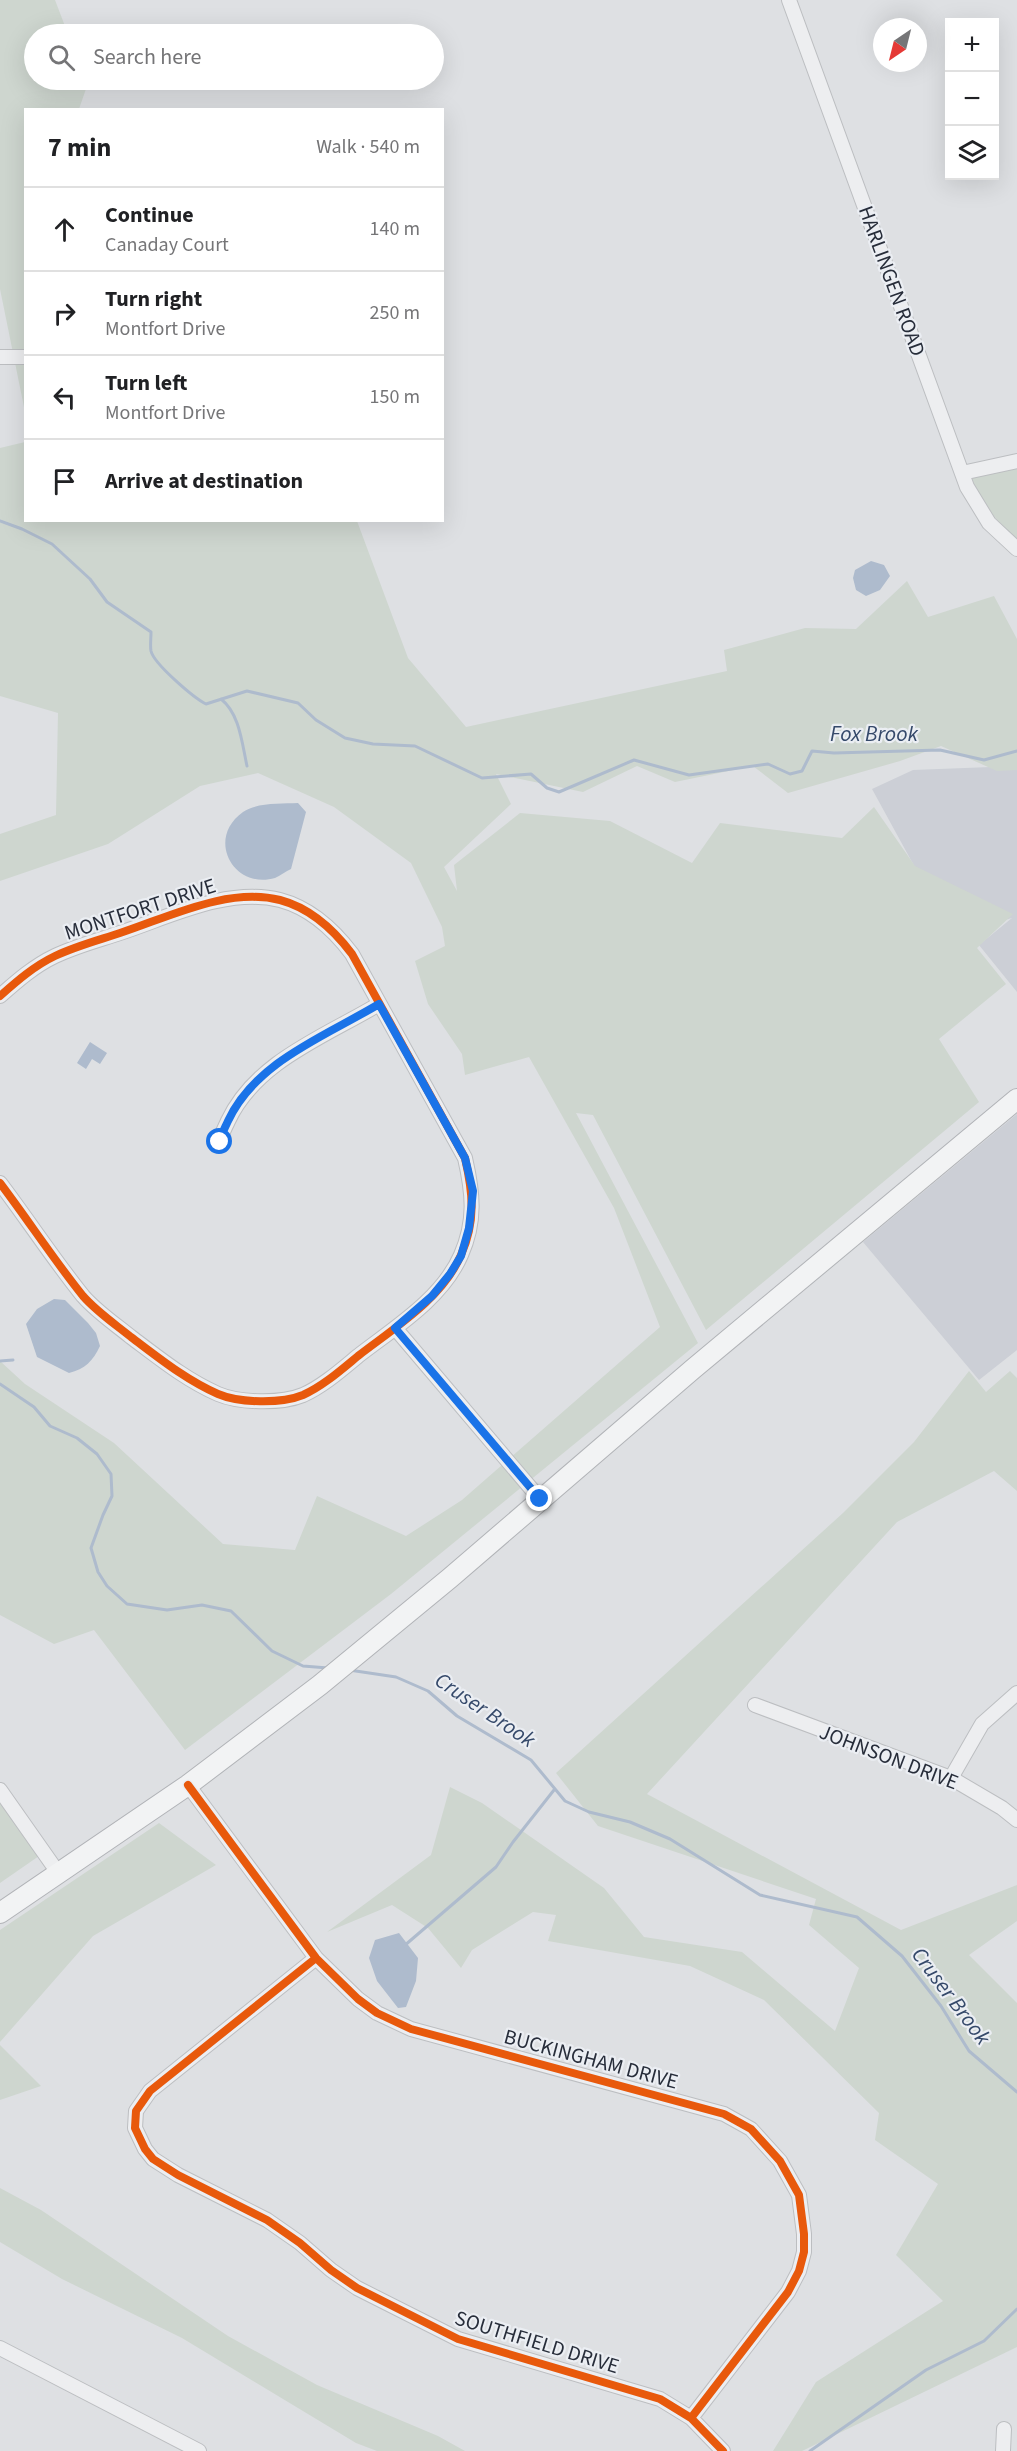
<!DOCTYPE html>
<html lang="en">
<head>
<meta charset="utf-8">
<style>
  body { margin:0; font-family:"Source Sans 3",sans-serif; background:#f6f6f6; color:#202124 }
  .controls { position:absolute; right:18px; top:18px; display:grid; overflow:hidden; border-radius:0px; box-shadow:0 6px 24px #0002 }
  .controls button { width:54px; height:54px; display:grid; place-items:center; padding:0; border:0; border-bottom:2px solid #e0e0e0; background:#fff; color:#202124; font:30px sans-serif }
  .compass { position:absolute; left:873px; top:18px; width:54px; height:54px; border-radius:50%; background:#fff; box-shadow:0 6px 24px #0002; rotate:215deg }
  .stop { position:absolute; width:18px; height:18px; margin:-14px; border:4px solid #1a73e8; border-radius:50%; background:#fff }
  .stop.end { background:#1a73e8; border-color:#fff; box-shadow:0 2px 6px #0008 }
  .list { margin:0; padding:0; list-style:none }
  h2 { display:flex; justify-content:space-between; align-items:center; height:78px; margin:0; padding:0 24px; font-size:26px }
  h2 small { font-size:20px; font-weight:400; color:#757577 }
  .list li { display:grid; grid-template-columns:39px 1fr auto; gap:18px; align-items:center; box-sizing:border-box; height:84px; padding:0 24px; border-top:2px solid #e0e0e0 }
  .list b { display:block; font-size:22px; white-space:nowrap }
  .list p { margin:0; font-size:20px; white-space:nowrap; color:#757577 }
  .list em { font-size:20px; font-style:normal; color:#757577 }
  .icon { flex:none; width:33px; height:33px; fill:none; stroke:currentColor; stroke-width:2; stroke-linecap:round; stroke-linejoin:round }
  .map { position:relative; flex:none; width:1017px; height:2451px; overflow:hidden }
  .search { position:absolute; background:#fff; box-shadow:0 6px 24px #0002; left:24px; top:24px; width:420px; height:66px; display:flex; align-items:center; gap:15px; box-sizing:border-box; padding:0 21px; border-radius:33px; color:#757577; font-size:22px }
  .panel { position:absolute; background:#fff; box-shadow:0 6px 24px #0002; left:24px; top:108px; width:420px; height:414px; border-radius:0px }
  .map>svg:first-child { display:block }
  .built { fill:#cccfd6 }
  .green { fill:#ced6cf }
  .water { fill:#aebbcd }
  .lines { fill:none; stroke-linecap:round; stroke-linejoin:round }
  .stream { stroke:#aebbcd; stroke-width:3 }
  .minor-casing { stroke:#bcbec1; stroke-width:16 }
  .highway-casing { stroke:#b1b3b7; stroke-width:22 }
  .minor { stroke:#edeef0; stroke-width:14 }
  .highway { stroke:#f2f3f4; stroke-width:20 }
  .cycleway-casing { stroke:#ebeef3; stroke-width:11 }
  .cycleway { stroke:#e8590c; stroke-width:8 }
  .route { stroke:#1a73e8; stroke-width:8 }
  .labels { text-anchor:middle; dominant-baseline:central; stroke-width:4.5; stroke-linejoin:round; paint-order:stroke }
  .street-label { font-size:21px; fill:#272d3a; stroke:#ebeef3 }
  .water-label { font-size:22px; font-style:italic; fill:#35496a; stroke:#ebeef3 }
</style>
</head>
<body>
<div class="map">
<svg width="1017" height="2451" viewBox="0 0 1017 2451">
  <rect width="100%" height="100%" fill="#dee0e3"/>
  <!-- built -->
  <path class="built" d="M1017 766V992L979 945 1012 918 952 935 872 789 913 770Z
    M1017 1114V1350L979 1380 863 1242Z"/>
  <!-- green -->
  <path class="green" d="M0 0H55L68 34H34V80H84L87 86 79 109 26 110 25 412 0 289Z
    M25 442 26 520 357 521 408 658 466 727 727 671 724 650 805 628 856 629 907 581 928 617 994 596 1017 639V770L997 771 941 746 900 761 788 793 753 766 675 782 637 766 583 792 496 774 511 804 444 867 457 891 454 865 520 813 610 821 692 863 720 823 842 838 874 807 915 866 1013 914 977 948 1006 984 939 1039 979 1102 706 1330 593 1115 576 1113 698 1343 391 1594 185 1750 94 1630 54 1644 0 1615V1361L25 1384 114 1443 223 1544 295 1550 317 1496 406 1536 462 1500 660 1327 614 1208 529 1057 465 1075 462 1054 428 1004 415 961 445 946 442 927 411 863 334 807 258 773 200 786 108 844 0 881V834L56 815 58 713 0 696V448Z
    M1017 468V540C996 522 983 503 971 478Z
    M969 1371 986 1392 1010 1371 1017 1378V1491L994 1471 897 1522 647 1794 901 1930 1017 1885V1921L969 1955 1017 2003V2347L802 2451H773L816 2382 943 2301 896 2255 938 2184 875 2140 879 2113 764 2000 690 1966 548 1941 556 1915 533 1912 472 1950 461 1968 428 1928 392 1905 327 1932 431 1855 450 1787 482 1803 604 1888 644 1937 742 1952 835 2031 859 1968 809 1925 816 1899 598 1826 556 1773 843 1513 914 1442Z
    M0 1799 39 1856 0 1883Z
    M159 1823 216 1865 93 1936 0 2042V1930Z
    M0 2045 41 2086 0 2100Z
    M0 2188 41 2210 228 2336 317 2385 438 2436 465 2451H377L356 2443 182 2338 62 2279 0 2242Z"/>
  <!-- water -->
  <path class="water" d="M871 561 884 565 890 576 880 590 866 596 856 590 853 578 855 570Z
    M298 803 306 812 291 869C286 871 280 876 275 878 234 890 205 839 243 812 258 802 281 804 298 803Z
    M90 1042 107 1053 100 1064 92 1059 86 1069 77 1063Z
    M54 1299 65 1300 88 1323 96 1333 100 1346C93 1361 85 1369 69 1373L37 1357 26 1324 37 1309Z
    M399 1933 418 1958 416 1981 406 2007 398 2008 377 1981 369 1958 375 1940Z"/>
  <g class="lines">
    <!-- stream -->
    <path class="stream" d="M0 521 22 529 52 544 90 579 107 602 151 632C151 638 150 646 151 651 154 664 194 698 206 704L247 691 298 703 316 720 345 738 373 744 415 746 482 778 531 774 547 788 559 792 634 760 689 775 768 764 790 774 802 771 812 751 834 753 940 750 984 760 1017 751
      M221 699C240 714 242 744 247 766
      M0 1361 13 1360
      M0 1384 34 1407 50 1426 77 1438 97 1454 111 1474 112 1496 103 1515 91 1548 98 1572 107 1586 127 1604 167 1610 202 1605 231 1611 272 1651 303 1666 328 1668
      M349 1670 396 1677 428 1691 457 1716 531 1760 565 1801 589 1812 630 1822 670 1839 760 1895 857 1917 902 1956 941 2006 969 2051 1017 2092
      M404 1946 496 1867 513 1842 554 1790
      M810 2451 926 2370 984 2341 1017 2309"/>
    <defs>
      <path id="minor" d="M789 0 967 487 989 523 1017 549
        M0 357H26
        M962 473 1017 461
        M0 996C17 981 34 966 55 956 76 946 99 940 120 933 169 917 227 887 280 900 310 908 334 930 352 954L465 1158C473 1193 476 1221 461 1255 442 1299 394 1328 358 1356 341 1370 323 1386 303 1395 281 1404 239 1403 218 1394 186 1380 159 1358 131 1337 115 1324 97 1312 83 1296 54 1260 28 1220 0 1183
        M220 1142C221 1134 225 1128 228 1121 256 1061 326 1036 379 1004
        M395 1328 540 1499
        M755 1705 951 1778 1002 1808 1017 1820
        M951 1778 982 1724 1017 1693
        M188 1785 316 1958 358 1999 377 2013 411 2029 724 2114 751 2129 780 2161 799 2195 804 2234V2252L799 2271 788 2292 691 2418
        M0 1790 59 1874
        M316 1958 150 2091 136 2111 135 2128 145 2149 153 2159 178 2175 267 2220 300 2243 331 2270 357 2288 458 2339 660 2399 691 2418 723 2451
        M0 2348 199 2451
        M1003 2451 1004 2429"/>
      <path id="highway" d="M0 1913 188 1785 320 1685 450 1578 693 1369 1017 1099"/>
    </defs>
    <!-- minor casing -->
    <use href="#minor" class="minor-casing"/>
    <!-- highway casing -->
    <use href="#highway" class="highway-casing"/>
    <!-- minor -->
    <use href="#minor" class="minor"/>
    <!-- highway -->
    <use href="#highway" class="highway"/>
    <defs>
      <path id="cycleway" d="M0 996C17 981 34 966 55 956 76 946 99 940 120 933 169 917 227 887 280 900 310 908 334 930 352 954L465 1158C473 1193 476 1221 461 1255 442 1299 394 1328 358 1356 341 1370 323 1386 303 1395 281 1404 239 1403 218 1394 186 1380 159 1358 131 1337 115 1324 97 1312 83 1296 54 1260 28 1220 0 1183
        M188 1785 316 1958 358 1999 377 2013 411 2029 724 2114 751 2129 780 2161 799 2195 804 2234V2252L799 2271 788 2292 691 2418
        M316 1958 150 2091 136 2111 135 2128 145 2149 153 2159 178 2175 267 2220 300 2243 331 2270 357 2288 458 2339 660 2399 691 2418 723 2451"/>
    </defs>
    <!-- cycleway casing -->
    <use href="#cycleway" class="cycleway-casing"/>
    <!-- cycleway -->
    <use href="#cycleway" class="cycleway"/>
  </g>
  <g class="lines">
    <!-- route -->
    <path class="route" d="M220 1142C221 1134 225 1128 228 1121 256 1061 326 1036 379 1004L465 1158 473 1191 469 1228 461 1256 450 1274 432 1296 395 1328 540 1499"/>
  </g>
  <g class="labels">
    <!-- street labels -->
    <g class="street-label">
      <text transform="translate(892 281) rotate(70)">HARLINGEN ROAD</text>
      <text transform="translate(140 909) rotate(-18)">MONTFORT DRIVE</text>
      <text transform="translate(889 1757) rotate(21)">JOHNSON DRIVE</text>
      <text transform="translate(591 2059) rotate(15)">BUCKINGHAM DRIVE</text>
      <text transform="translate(537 2342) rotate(17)">SOUTHFIELD DRIVE</text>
    </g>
    <!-- water labels -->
    <g class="water-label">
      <text x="874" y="734">Fox Brook</text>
      <text transform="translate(485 1710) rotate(34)">Cruser Brook</text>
      <text transform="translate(951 1996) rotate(53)">Cruser Brook</text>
    </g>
  </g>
</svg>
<div class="controls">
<button>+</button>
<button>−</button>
<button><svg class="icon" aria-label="layers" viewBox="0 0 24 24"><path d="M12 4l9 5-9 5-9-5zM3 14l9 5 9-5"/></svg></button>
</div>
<svg class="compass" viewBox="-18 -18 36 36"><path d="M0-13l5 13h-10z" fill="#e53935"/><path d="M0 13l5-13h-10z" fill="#757577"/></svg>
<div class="stop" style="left:220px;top:1142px"></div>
<div class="stop end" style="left:540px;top:1499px"></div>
<div class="search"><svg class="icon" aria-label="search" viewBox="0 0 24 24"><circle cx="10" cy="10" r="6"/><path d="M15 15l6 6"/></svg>Search here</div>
<section class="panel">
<h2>7 min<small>Walk · 540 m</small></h2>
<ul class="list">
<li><svg class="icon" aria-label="ahead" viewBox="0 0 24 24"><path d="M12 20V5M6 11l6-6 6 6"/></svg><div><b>Continue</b><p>Canaday Court</p></div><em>140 m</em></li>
<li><svg class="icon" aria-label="right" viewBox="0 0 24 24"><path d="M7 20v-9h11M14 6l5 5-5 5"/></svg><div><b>Turn right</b><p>Montfort Drive</p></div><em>250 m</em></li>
<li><svg class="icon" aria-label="left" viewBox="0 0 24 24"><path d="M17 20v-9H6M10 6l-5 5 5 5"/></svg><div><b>Turn left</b><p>Montfort Drive</p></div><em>150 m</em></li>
<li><svg class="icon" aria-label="arrive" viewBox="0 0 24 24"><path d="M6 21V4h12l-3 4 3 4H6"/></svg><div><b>Arrive at destination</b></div></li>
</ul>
</section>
</div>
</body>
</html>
